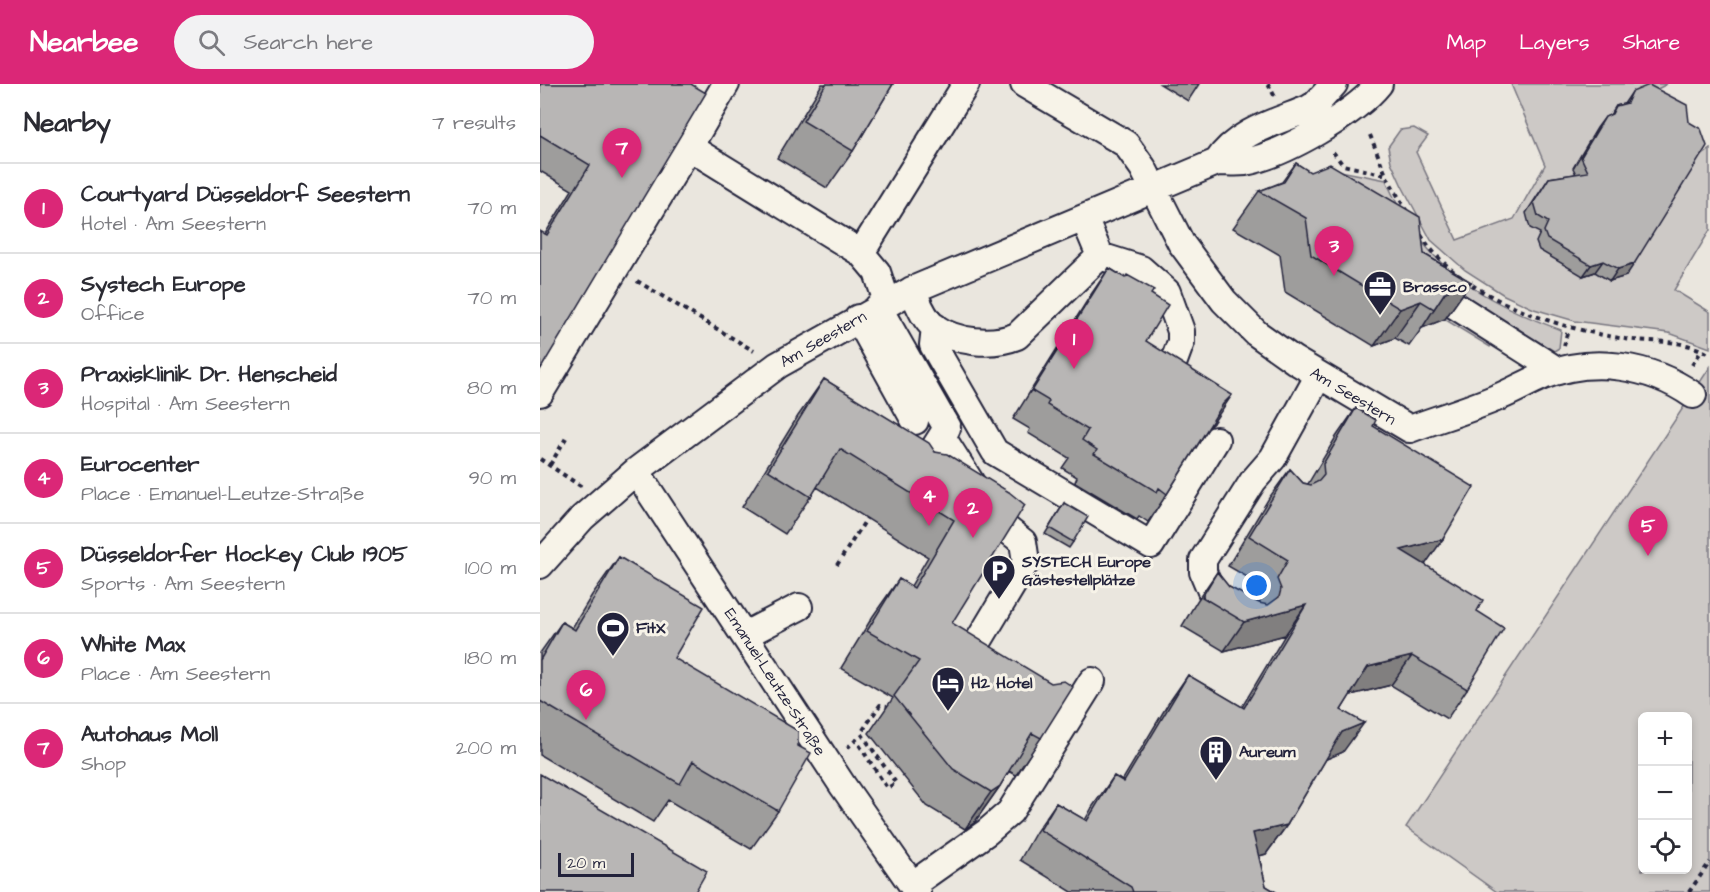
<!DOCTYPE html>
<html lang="en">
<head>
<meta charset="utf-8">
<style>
  body { margin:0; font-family:"Architects Daughter",sans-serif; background:#f2f2f3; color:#2b2b33 }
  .controls { position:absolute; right:18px; bottom:18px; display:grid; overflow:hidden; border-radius:9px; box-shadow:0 3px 9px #0003 }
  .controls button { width:54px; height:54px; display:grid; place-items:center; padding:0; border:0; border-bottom:2px solid #e1e1e2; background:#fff; color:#2b2b33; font:30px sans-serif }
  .scale { position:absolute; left:18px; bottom:15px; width:76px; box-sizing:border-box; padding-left:6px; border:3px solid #22223b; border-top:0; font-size:16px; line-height:21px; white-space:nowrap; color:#22223b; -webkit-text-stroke:4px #f7f3e8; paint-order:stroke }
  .you { position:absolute; left:717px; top:502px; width:21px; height:21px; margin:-15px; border:4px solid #fff; border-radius:50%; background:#1a73e8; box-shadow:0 0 0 9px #1a73e833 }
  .badge { display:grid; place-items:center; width:39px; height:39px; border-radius:50%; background:#db2777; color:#fff; font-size:20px; font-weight:700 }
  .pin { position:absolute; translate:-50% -50px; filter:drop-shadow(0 2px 3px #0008) }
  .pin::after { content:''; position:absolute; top:32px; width:21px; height:18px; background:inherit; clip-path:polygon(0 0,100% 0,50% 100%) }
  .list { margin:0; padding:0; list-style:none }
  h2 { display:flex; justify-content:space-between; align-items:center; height:78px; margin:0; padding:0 24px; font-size:26px }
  h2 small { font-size:20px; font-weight:400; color:#7c7c81 }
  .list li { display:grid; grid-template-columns:39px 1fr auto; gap:18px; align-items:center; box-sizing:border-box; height:90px; padding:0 24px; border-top:2px solid #e1e1e2 }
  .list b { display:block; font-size:22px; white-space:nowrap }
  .list p { margin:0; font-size:20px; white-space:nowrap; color:#7c7c81 }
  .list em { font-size:20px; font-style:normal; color:#7c7c81 }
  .icon { flex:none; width:33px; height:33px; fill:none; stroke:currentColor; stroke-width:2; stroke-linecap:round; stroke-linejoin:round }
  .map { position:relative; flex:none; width:1170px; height:808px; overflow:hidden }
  header { display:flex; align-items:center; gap:36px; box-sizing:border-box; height:84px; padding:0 30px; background:#db2777; color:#fff }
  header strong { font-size:28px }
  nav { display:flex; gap:33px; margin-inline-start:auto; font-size:21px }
  .search { width:420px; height:54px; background:#f2f2f3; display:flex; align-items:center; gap:15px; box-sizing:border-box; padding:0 21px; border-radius:33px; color:#7c7c81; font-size:22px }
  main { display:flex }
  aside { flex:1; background:#fff }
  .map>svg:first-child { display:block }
  .green { fill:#cdc9c6; stroke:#787680; stroke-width:1.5; fill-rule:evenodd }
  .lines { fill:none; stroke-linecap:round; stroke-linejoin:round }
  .minor-casing { stroke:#22223b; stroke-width:30 }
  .path { stroke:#22223b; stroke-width:4; stroke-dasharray:4.5 4.5; stroke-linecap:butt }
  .minor { stroke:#f7f3e8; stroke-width:26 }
  .wall { fill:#9e9d9c; stroke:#22223b; stroke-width:1.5 }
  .shaded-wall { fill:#817f7f; stroke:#22223b; stroke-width:1.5 }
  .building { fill:#b8b6b5; stroke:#22223b; stroke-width:1.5 }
  .labels { text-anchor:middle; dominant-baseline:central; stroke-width:6; stroke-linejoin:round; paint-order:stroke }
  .poi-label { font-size:16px; font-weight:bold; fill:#22223b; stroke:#f7f3e8; text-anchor:start }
  .street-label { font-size:16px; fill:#22223b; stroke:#f7f3e8 }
</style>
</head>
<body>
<header>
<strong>Nearbee</strong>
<div class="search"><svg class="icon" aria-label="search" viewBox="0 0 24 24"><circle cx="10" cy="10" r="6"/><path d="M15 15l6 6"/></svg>Search here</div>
<nav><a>Map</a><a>Layers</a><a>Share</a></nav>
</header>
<main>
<aside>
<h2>Nearby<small>7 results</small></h2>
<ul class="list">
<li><span class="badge">1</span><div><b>Courtyard Düsseldorf Seestern</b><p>Hotel · Am Seestern</p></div><em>70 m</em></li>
<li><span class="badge">2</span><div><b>Systech Europe</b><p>Office</p></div><em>70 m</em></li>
<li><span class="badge">3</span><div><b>Praxisklinik Dr. Henscheid</b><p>Hospital · Am Seestern</p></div><em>80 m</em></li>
<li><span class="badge">4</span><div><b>Eurocenter</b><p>Place · Emanuel-Leutze-Straße</p></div><em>90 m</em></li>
<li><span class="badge">5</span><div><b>Düsseldorfer Hockey Club 1905</b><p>Sports · Am Seestern</p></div><em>100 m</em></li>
<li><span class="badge">6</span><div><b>White Max</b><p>Place · Am Seestern</p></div><em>180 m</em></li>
<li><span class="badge">7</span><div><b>Autohaus Moll</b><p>Shop</p></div><em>200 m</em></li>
</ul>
</aside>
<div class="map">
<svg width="1170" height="808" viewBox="0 0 1170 808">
  <rect width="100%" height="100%" fill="#eae6de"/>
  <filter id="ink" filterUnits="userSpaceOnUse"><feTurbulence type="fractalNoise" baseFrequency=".0167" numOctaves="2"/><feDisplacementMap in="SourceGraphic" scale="12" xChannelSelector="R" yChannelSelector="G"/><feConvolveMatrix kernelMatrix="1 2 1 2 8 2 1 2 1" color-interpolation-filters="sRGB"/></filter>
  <g filter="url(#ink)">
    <!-- green -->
    <path class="green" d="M971 0H1127C1063 31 1034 90 1000 149L1043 192 1055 188 1070 197 1159 73 1170 65V146L1134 206 1170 228V264L1129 249 1035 237 994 225 964 211 925 186 891 156 862 102 851 78 848 63 860 46 874 44 888 52 876 68 917 156 974 135 1005 81Z
      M790 85 846 96C881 180 938 216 1021 246L1019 264 1014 267 913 206 952 258 950 263 855 205Z
      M1170 283V808H957L866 743ZM1102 632H1148V786H1102Z"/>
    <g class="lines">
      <defs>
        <path id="minor" d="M186 0 149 63 321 169 337 188 347 218
          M484 0 586 60 603 84 641 159 684 217 716 249 754 276 870 345C900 334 931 325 961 312 975 306 989 298 1003 292 1053 272 1110 281 1153 311
          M677 78C697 47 736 38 768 25L776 20 794 0
          M321 169 426 0
          M560 172 601 185 627 208 641 247V258L634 277
          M372 206C378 218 383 234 394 243 417 259 452 262 477 252L560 172 544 134
          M908 217 1018 287
          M338 223 407 344 395 363
          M318 234 375 337
          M395 243 393 261 455 368 611 461 676 356
          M0 309 149 63
          M402 353 454 435 483 458 486 478 438 558
          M96 387 303 702 377 808
          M0 481 42 434 96 387 238 281 372 206 677 78C687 78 696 79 705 78 743 71 815 30 839 0
          M688 526 676 519 663 488V476L713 397 733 374 779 291
          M205 551 259 523
          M372 801 447 748 470 728 552 597"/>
      </defs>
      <!-- minor casing -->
      <use href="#minor" class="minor-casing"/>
      <!-- path -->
      <path class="path" d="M728 0 735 13
        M830 51 846 91 866 126
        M793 68 803 81 846 91
        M881 151C919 213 1016 244 1085 255 1114 259 1144 254 1170 271
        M97 197 214 267
        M1024 262 1028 245
        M1152 281 1162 266
        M0 375 42 403
        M10 381 26 354
        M297 481 327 434
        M307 664 316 656 347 704 356 699 321 649 340 621 347 622
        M1149 808 1170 778"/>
      <!-- minor -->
      <use href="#minor" class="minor"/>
    </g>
    <!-- wall -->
    <path class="wall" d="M0 0H151L0 286 5 150 32 106 0 87Z
      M282 0H353L313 67 287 104 237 74Z
      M620 0H659L648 17Z
      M1092 8 1086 192 1070 197 1055 188 1043 192 999 166 996 158 1000 149 990 144 986 129 1009 94 1036 90 1033 84 1057 44 1065 33 1070 31 1076 22 1084 20Z
      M756 79 884 170 931 198 905 235 882 244 869 262 855 254 834 262 745 208 740 171 693 144 719 107 742 98Z
      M569 184 611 210 606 257 673 339 669 343 627 410 608 438 599 432 597 435 535 398 537 393 522 384 529 374 488 349 490 345 473 335 550 212Z
      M284 295 395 368 469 408 412 539 501 654 476 691 469 687 460 702 434 739 425 745 387 722 329 649 353 614 301 584 333 532 359 495 371 502 388 473 277 403 245 450 202 423 258 332Z
      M816 324 833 342 885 481 937 527 927 605 907 635 851 601 810 611 801 626 803 668 786 675 747 741 726 770 719 772 726 802 736 808H532L480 776 496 748 516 719 545 736 553 722 574 692 582 697 628 620 648 591 702 623 745 551 684 567 642 542 657 517 677 488 689 503 719 519 728 505 688 482 729 414 750 385 763 399 768 400 796 353Z
      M524 419 533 458 529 464 505 450Z
      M79 473 134 574 238 727 211 765 128 716 113 738 0 671V569L22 538 32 544 52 511Z"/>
    <!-- shaded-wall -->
    <path class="shaded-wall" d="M1063 177 1055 188 1043 192 1051 181Z
      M1094 180 1086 192 1070 197 1078 185Z
      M931 198 905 235 882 244 894 225 905 208Z
      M881 217 855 254 834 262 860 225Z
      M692 311 673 339 663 348 683 320Z
      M903 455 882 485 861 466Z
      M766 521 745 551 684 567 704 538Z
      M872 572 851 601 807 612 828 583Z
      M824 639 803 668 782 677 802 648Z
      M460 702 434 739 425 745 451 708Z
      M747 741 726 770 693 779 713 749Z"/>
    <!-- building -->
    <path class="building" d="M0 0H151L166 9 0 286V147L7 151 50 81 0 51Z
      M286 0H353L313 67 263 37Z
      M1109 1 1147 21 1149 38 1161 45 1167 62 1094 180 1078 185 1063 177 1051 181 1007 155 1004 147 1008 138 998 132 994 118 1009 94 1048 88 1041 73 1065 33 1072 30 1076 22 1087 19 1092 8Z
      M756 79 770 88 790 80 880 133 884 170 931 198 905 208 894 225 881 217 860 225 771 171 766 134 719 107 744 98Z
      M569 184 585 194 587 191 614 206 611 210 628 221 606 257 692 311 683 320 627 410 619 404 617 408 554 370 557 366 542 356 548 346 507 321 509 317 492 307Z
      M284 295 389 359 395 368 407 370 469 408 485 421 412 539 511 599 524 597 533 603 501 654 492 649 460 702 451 708 413 685 354 612 379 577 327 547 359 495 374 504 414 436 300 365 271 413 228 386Z
      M816 324 836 336 833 342 934 403 903 455 861 466 943 516 937 527 964 544 927 605 872 572 828 583 801 626 824 639 802 648 747 741 713 749 726 802 736 808H593L591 803 500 746 516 719 547 737 574 692 584 698 648 591 704 624 766 521 704 538 662 513 677 488 689 503 719 519 728 521 739 513 741 505 737 495 748 476 709 452 750 385 763 399 771 401 779 397 784 391 783 380Z
      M524 419 548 433 533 458 509 444Z
      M79 473 164 523 134 574 258 647V662L271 669 238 727 153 677 140 700 0 617V576L22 538 35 546Z
      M0 690 167 787 155 808H0Z"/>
  </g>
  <!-- icons -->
  <defs>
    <symbol id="office-pin" viewBox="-11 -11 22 30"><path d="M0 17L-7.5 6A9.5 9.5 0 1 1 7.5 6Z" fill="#22223b" stroke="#f7f3e8"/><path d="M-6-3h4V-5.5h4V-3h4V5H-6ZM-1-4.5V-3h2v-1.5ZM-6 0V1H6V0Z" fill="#fff"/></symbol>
    <symbol id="parking-pin" viewBox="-11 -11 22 30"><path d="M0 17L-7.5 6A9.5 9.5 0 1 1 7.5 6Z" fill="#22223b" stroke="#f7f3e8"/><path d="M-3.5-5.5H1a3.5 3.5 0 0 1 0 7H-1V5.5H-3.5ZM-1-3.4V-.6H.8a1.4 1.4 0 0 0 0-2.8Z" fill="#fff"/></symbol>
    <symbol id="stadium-pin" viewBox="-11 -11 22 30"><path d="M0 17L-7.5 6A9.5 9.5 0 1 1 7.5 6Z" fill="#22223b" stroke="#f7f3e8"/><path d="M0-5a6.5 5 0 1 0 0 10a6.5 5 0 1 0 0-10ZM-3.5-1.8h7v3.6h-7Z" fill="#fff"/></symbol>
    <symbol id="hotel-pin" viewBox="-11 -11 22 30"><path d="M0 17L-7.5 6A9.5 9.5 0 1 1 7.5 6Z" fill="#22223b" stroke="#f7f3e8"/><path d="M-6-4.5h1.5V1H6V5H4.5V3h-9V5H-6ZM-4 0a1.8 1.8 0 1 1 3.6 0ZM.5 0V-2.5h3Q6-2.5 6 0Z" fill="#fff"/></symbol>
    <symbol id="building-pin" viewBox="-11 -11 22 30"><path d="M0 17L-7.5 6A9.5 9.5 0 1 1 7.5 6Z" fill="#22223b" stroke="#f7f3e8"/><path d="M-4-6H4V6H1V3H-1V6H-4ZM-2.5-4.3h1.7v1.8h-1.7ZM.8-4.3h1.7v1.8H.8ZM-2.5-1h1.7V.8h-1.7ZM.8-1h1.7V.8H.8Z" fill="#fff"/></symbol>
  </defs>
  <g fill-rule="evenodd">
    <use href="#office-pin" x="821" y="184" width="38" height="52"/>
    <use href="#parking-pin" x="440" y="468" width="38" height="52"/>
    <use href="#stadium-pin" x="54" y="525" width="38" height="52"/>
    <use href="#hotel-pin" x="389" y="580" width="38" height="52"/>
    <use href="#building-pin" x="657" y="649" width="38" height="52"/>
  </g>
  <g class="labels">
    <!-- poi labels -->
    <g class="poi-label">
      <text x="863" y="203">Brassco</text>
      <text x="482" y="478">SYSTECH Europe<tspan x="482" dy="18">Gästestellplätze</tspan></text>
      <text x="96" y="544">FitX</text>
      <text x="431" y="599">H2 Hotel</text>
      <text x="699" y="668">Aureum</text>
    </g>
    <!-- street labels -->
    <g class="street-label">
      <text transform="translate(283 255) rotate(-30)">Am Seestern</text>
      <text transform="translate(813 312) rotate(31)">Am Seestern</text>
      <text transform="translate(235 598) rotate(57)">Emanuel-Leutze-Straße</text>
    </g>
  </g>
</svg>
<div class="controls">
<button>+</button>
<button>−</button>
<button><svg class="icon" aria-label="locate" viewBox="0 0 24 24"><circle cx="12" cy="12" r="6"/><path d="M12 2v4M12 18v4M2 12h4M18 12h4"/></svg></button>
</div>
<div class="scale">20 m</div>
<div class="you"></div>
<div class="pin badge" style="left:534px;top:285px">1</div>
<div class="pin badge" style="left:433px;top:454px">2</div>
<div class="pin badge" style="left:794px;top:192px">3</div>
<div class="pin badge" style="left:389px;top:442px">4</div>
<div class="pin badge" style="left:1108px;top:472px">5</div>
<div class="pin badge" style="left:46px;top:636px">6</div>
<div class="pin badge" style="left:82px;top:94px">7</div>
</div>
</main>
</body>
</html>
